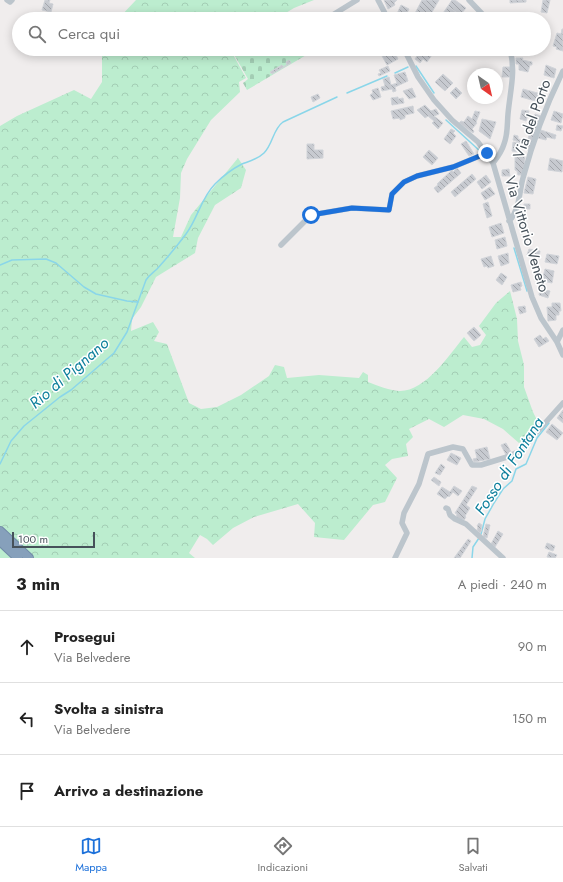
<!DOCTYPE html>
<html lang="it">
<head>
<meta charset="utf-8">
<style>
  body { margin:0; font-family:Jost,sans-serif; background:#f6f6f6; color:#222 }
  .compass { position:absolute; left:467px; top:68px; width:36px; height:36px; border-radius:50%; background:#fff; box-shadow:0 2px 10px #0003; rotate:146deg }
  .scale { position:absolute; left:12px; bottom:10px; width:83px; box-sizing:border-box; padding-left:4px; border:2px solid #46515a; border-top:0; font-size:11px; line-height:14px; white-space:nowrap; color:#46515a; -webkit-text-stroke:3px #fff; paint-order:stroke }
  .stop { position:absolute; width:12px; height:12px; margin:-9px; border:3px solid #1d71da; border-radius:50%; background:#fff }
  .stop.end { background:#1d71da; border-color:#fff; box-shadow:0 1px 4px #0008 }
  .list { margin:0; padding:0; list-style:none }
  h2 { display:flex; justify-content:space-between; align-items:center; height:52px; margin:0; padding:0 16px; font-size:17px }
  h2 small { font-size:13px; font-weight:400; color:#767676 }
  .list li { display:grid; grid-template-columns:26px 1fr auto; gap:12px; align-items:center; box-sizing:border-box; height:72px; padding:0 16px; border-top:1px solid #e0e0e0 }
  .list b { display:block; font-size:15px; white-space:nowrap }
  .list p { margin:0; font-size:13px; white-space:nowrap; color:#767676 }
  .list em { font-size:13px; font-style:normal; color:#767676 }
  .icon { flex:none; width:22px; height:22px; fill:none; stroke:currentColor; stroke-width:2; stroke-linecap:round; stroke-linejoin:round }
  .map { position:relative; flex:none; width:563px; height:558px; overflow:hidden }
  .search { position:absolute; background:#fff; box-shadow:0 2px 10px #0003; left:12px; right:12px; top:12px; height:44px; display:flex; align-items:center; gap:10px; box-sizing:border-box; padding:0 14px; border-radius:22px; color:#767676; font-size:15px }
  .sheet { height:268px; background:#fff }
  nav { display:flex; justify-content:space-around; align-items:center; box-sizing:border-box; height:56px; border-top:1px solid #e0e0e0; background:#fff; font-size:11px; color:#767676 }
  nav a { display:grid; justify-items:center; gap:2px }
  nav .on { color:#1d71da }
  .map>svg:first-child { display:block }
  .forest { fill:url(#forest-crowns) }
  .cemetery { fill:url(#cemetery-stones) }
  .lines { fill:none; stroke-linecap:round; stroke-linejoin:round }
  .stream { stroke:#8ad6e9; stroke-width:1.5 }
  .building { fill:url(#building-back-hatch); stroke:#d1d4d9 }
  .highway-casing { stroke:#718ba7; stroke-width:10 }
  .minor { stroke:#bcc5cc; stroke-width:5.5 }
  .highway { stroke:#86a0bb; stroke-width:8 }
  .route { stroke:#1d71da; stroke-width:5 }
  .labels { text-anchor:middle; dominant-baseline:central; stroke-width:3; stroke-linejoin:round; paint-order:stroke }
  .street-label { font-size:15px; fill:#46515a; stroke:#fff }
  .water-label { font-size:16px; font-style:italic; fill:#0f809d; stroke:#fff }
</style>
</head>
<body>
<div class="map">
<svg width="563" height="558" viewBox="0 0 563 558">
  <defs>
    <pattern id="forest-crowns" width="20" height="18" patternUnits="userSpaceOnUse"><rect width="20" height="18" fill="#bcedcf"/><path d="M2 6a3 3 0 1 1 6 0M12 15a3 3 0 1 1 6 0" fill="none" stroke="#a3cdb4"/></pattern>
    <pattern id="cemetery-stones" width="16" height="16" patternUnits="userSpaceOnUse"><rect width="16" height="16" fill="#bcedcf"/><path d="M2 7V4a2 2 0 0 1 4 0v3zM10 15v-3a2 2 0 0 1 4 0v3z" fill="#a3cdb4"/></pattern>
    <pattern id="building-back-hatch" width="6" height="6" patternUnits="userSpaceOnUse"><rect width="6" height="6" fill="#c7cad0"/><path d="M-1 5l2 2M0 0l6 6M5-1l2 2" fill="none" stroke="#a3a6ac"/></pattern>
  </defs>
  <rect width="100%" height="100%" fill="#f0eded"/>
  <!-- forest -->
  <path class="forest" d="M136 0H314L294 8 276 19H118Z
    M102 49H230L246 78 239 82 240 92 211 120 187 159 181 173 180 198 173 237H181L191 215 238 158 246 170 241 188 215 205 198 238 195 253 156 277 141 307 132 319 131 331 153 322 159 332 154 341 167 344 189 403 201 409 217 407 241 395 269 376 275 365 284 367 287 378 319 375 359 378 363 372 368 375V382C376 385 391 391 400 391 426 391 449 355 464 337L472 347 480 345 486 335 479 326 496 303 510 291 517 319 518 341 524 365V387L533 412 538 422 529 435 519 443 503 429 484 419 463 415 444 427 429 419 409 429 413 437 406 444 408 456 392 459 385 465 397 478 385 502 373 505 344 540 314 537 315 523 298 504 254 517 233 528 213 545 207 539 200 535 189 553 195 558H0V126L17 116 74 90 91 99 102 82Z"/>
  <!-- cemetery -->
  <path class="cemetery" d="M234 49H305L308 54 247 90 243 83 248 79 232 51Z"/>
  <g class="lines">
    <!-- stream -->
    <path class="stream" d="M416 66 434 93
      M395 73 408 67
      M347 93 387 76
      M446 120 481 152
      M514 248 527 291
      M0 265 12 260 46 259 56 263 84 287 96 294 127 301 137 302
      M0 464 11 441 24 426 60 397 71 390 114 353 127 332 146 280C149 275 153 273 157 269 167 258 177 246 186 234 198 218 201 198 215 184 223 176 232 169 242 164 250 161 258 159 264 153 273 144 273 129 283 122L337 97
      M481 534 485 519 494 503 503 489 512 481 516 469 526 464 537 438 549 423
      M472 558 473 547 479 538"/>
  </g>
  <!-- building -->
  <path class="building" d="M45 0H50L49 3 53 4 51 12 42 10Z
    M384 0H397L394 3 395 5 388 9Z
    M422 0H439L428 19H412Z
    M452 0H455L466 8 460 15 448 6Z
    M510 0H526V2L510 3Z
    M543 0H550L547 13 541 12Z
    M401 5 409 9 404 19 396 16Z
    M448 6 460 15 457 19H439Z
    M562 29H563V51L556 49 557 47 553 46 557 33 561 34Z
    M390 49 393 54 395 53 398 59 387 65 381 54Z
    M419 49H436L427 62 423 59 420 63 415 59 417 56 416 54Z
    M516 58H523L522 60 532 62V65H530L528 72 519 70V64H516Z
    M289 60 291 63 272 74 270 72 282 65 283 67 287 65 286 62Z
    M546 65 556 69 554 78 544 75Z
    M388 66 390 71 379 76 378 74 381 73 379 70Z
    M503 67H511L510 77H502Z
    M405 72 408 81 395 87 396 91 393 92 392 89 382 91 381 87 385 86 383 79 389 77 391 85 397 83 394 75Z
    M443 74 453 83 445 91 435 82Z
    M456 87 462 93 456 99 450 93Z
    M378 88 381 97 373 100 370 95 373 93 372 90Z
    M412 88 416 97 409 99 403 91Z
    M523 89 541 94 539 102 521 97Z
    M318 94 320 98 313 102 311 97Z
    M398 97V99L403 98 404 103 392 105 391 98Z
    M425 105 431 111 436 109 439 114 434 116 443 123 438 129 432 123 434 121 428 116 425 118 417 110Z
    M413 106 414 113 405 115V118L400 120V118L393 119 391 111Z
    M522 110 529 111 526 121 520 119Z
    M475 111 480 112 476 122 477 123 472 129 474 131 473 133 459 123 461 121 464 122 468 116 472 119Z
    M554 111 563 114 561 123 551 120Z
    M535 114 541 116 531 151 525 149Z
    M482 119 496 122 490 139 479 131Z
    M557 125 563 126 561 131 556 130Z
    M451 129 455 131 453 133 456 136 450 144 444 139Z
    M541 130 556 135 555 139 547 137 546 140 538 138Z
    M514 135 518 136V139L522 140V143L513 140Z
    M466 141 474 154 469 156 461 144Z
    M513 142 519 143 518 152 512 151Z
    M307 144H314V150H323V158L307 159Z
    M429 150 438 158 432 165 423 157Z
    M525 156 524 170 521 175H518L517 171 515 170V157Z
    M550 158 563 161 562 172 548 170Z
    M457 168 461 173 438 193 434 188 438 185 437 184 452 170 453 172Z
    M509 169 510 176H502V170Z
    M472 174 476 179 455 197 451 192Z
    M486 175 491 182 482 189 477 182Z
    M528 177 536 179 533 194 524 193Z
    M490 187 495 194 485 200 481 193Z
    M488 202 492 216 487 218 483 204Z
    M524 204H530V209H524Z
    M501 223 504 233 492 237 489 227Z
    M505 237 507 246 497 249 495 240Z
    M529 249 540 251 539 258 527 255Z
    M508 253 509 263 501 266 498 256Z
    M547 254 559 256 557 264 545 262Z
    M491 256 494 266 488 268 487 266 484 267 481 259Z
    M545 269 554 271 552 283 542 281Z
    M501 273 507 277 502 285 496 280Z
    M521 282 522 286 520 287 521 290 513 292 511 285Z
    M540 289 550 291 548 298 539 295Z
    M552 303H560L561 311H559V315H556V320L548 321 547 307H552Z
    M525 306 526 312 520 314 518 307Z
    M474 327 481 335 474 341 467 333Z
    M540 335 543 339 546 337 549 341 539 347 534 339Z
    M563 410V423L557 418Z
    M552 424 563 433 557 440 546 432Z
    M506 443 511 452 506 455 501 445Z
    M487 447 490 459 474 462 473 459 477 458 475 450Z
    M451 453 461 458 457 465 447 460Z
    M441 464 445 467 440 475 435 473Z
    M434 477 441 482 439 486 431 480Z
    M454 486 462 491 458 496 453 492 449 497 448 496 445 499 437 494 442 487 450 492Z
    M472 486 477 488 466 505 470 508 465 516 466 517 464 520 456 518 457 514 455 513Z
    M479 523 482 525 481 529 482 530 480 533 477 530 478 527 477 526Z
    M486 524 490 525 487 538 483 537Z
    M498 531 503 534 495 547 491 544Z
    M468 539 471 541 460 558H454Z
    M547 543 555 546 553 551 545 548Z
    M549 552 557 555 555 558 547 557Z"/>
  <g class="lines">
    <defs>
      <path id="highway" d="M0 531 29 558
        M0 541 18 558"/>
    </defs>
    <!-- highway casing -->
    <use href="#highway" class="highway-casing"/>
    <!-- minor -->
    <path class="minor" d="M7 0 10 2 12 0
      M378 0 388 19
      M469 0 487 19
      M326 19 357 0
      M404 49 418 77 434 100 452 120 478 142 493 163 532 297 541 318 557 342 563 355
      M493 163C497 158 502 151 504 144 508 134 507 124 508 114 510 91 516 72 510 49
      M509 221C520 210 519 192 523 178 533 141 546 105 563 71
      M281 245 311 215 352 208 389 210 392 194 404 182 417 176 453 167 487 153
      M557 342 563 330
      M446 508 448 509 450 515 455 519 466 524 503 558
      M395 558 407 533 402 523 404 513 419 484 428 454 453 447 463 449 472 465H481L507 457 520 451 563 403"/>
    <!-- highway -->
    <use href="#highway" class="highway"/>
  </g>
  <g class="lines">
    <!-- route -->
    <path class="route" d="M311 215 352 208 389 210 392 194 404 182 417 176 453 167 487 153"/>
  </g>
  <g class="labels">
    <!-- street labels -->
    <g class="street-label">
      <text transform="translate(532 119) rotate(-70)">Via del Porto</text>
      <text transform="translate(527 234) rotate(73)">Via Vittorio Veneto</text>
    </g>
    <!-- water labels -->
    <g class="water-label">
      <text transform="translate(69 373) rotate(-41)">Rio di Pignano</text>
      <text transform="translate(509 466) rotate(-57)">Fosso di Fontana</text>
    </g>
  </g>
</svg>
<svg class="compass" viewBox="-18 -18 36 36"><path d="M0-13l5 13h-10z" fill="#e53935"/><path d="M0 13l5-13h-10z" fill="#767676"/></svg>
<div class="scale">100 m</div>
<div class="stop" style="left:311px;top:215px"></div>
<div class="stop end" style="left:487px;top:153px"></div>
<div class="search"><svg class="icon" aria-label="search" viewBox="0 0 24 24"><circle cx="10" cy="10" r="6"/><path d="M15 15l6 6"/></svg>Cerca qui</div>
</div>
<section class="sheet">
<h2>3 min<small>A piedi · 240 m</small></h2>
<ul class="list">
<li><svg class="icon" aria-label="ahead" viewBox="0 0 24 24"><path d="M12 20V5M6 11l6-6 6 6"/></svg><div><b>Prosegui</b><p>Via Belvedere</p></div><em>90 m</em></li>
<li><svg class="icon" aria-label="left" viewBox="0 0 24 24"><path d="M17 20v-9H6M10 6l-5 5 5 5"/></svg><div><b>Svolta a sinistra</b><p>Via Belvedere</p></div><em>150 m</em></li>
<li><svg class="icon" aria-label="arrive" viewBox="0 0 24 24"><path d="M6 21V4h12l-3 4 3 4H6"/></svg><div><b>Arrivo a destinazione</b></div></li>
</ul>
</section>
<nav>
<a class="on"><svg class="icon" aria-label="map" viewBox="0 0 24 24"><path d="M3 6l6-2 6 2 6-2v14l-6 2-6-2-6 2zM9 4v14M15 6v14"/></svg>Mappa</a>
<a><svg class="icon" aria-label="directions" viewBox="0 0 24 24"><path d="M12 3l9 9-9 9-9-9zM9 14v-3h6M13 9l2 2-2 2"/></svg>Indicazioni</a>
<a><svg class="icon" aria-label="saved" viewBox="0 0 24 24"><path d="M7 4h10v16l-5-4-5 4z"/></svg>Salvati</a>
</nav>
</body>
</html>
